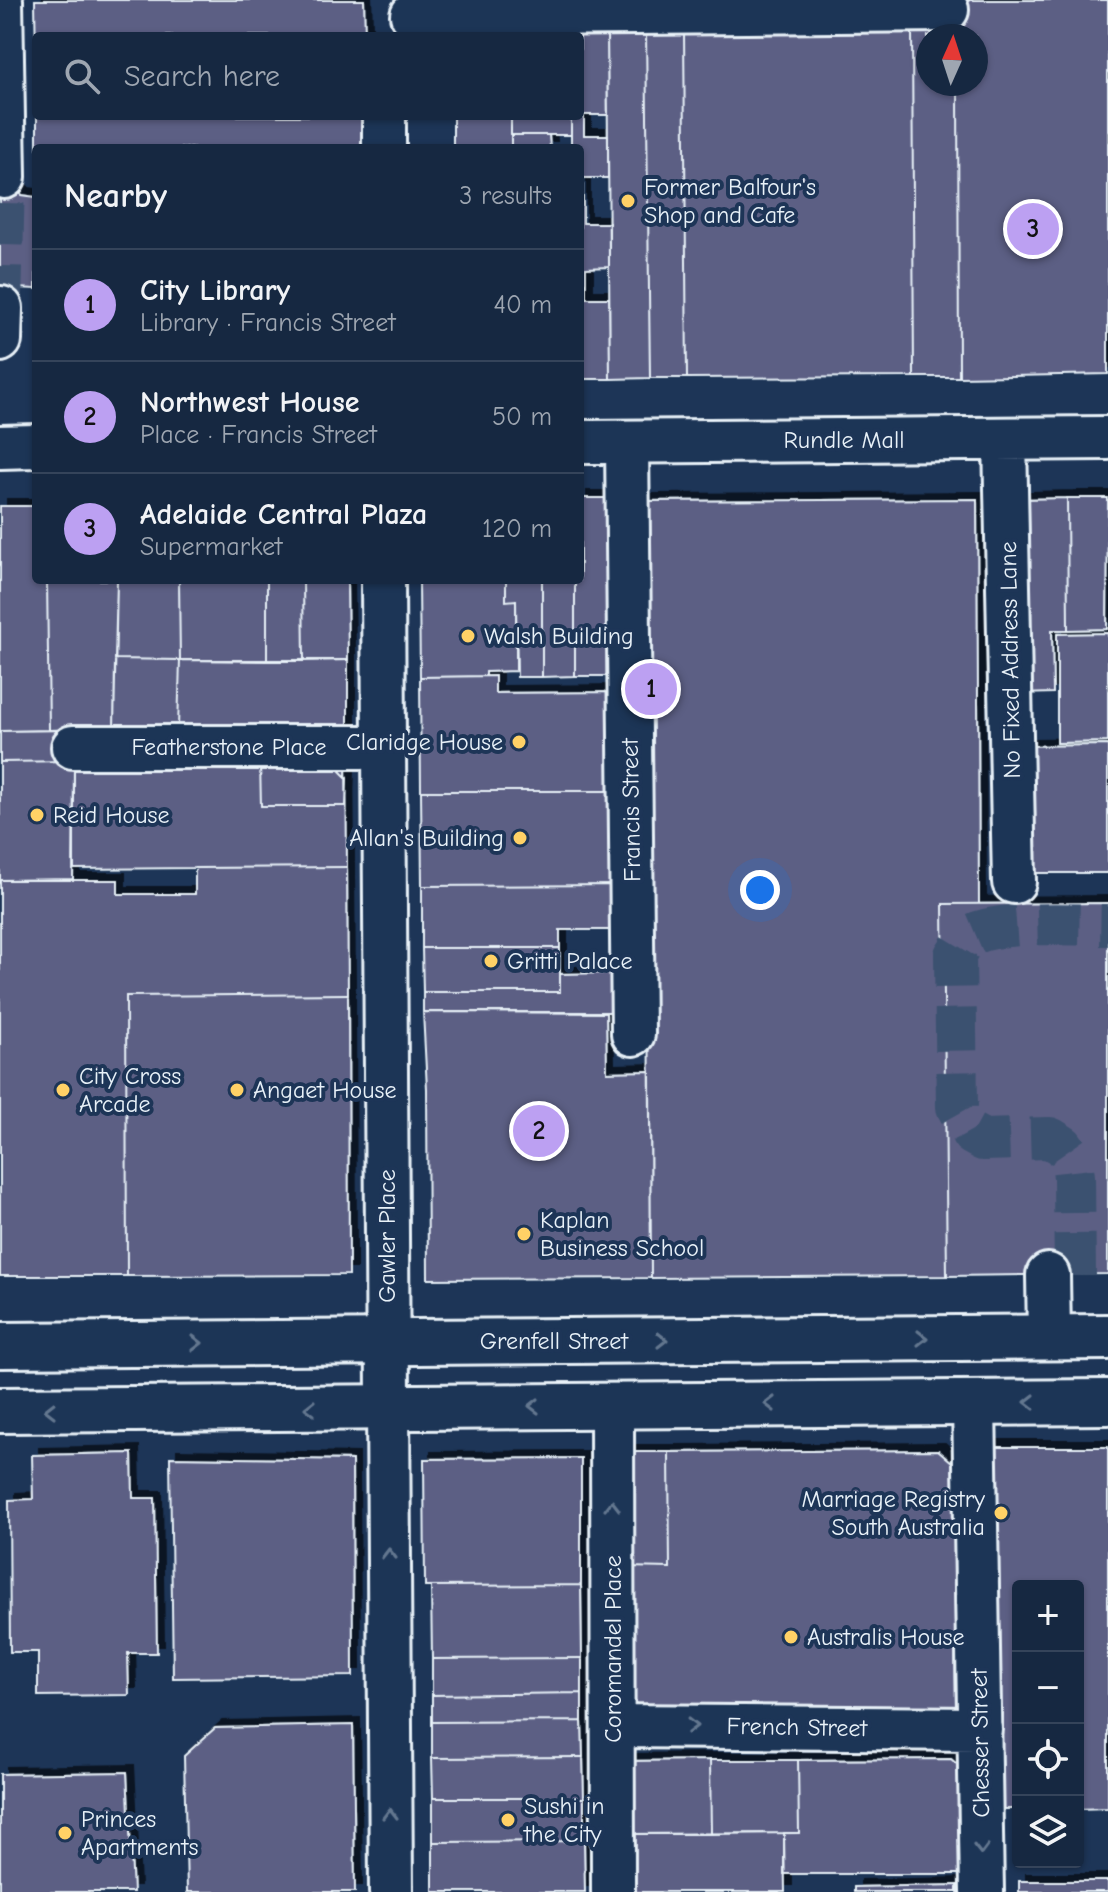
<!DOCTYPE html>
<html lang="en">
<head>
<meta charset="utf-8">
<style>
  body { margin:0; font-family:"Comic Neue",sans-serif; background:#23344c; color:#f1f3f6 }
  .controls { position:absolute; right:24px; bottom:24px; display:grid; overflow:hidden; border-radius:8px; box-shadow:0 2px 6px #0004 }
  .controls button { width:72px; height:72px; display:grid; place-items:center; padding:0; border:0; border-bottom:2px solid #35445a; background:#162841; color:#f1f3f6; font:40px sans-serif }
  .compass { position:absolute; left:916px; top:24px; width:72px; height:72px; border-radius:50%; background:#162841; box-shadow:0 2px 6px #0004; rotate:3deg }
  .you { position:absolute; left:760px; top:890px; width:28px; height:28px; margin:-20px; border:6px solid #fff; border-radius:50%; background:#1a73e8; box-shadow:0 0 0 12px #1a73e833 }
  .badge { display:grid; place-items:center; width:52px; height:52px; border-radius:50%; background:#bca0f2; color:#111; font-size:26px; font-weight:700 }
  .pin { position:absolute; translate:-50% -50%; border:4px solid #fff; box-shadow:0 2px 8px #0006 }
  .list { margin:0; padding:0; list-style:none }
  h2 { display:flex; justify-content:space-between; align-items:center; height:104px; margin:0; padding:0 32px; font-size:34px }
  h2 small { font-size:26px; font-weight:400; color:#9ea6b1 }
  .list li { display:grid; grid-template-columns:52px 1fr auto; gap:24px; align-items:center; box-sizing:border-box; height:112px; padding:0 32px; border-top:2px solid #35445a }
  .list b { display:block; font-size:30px; white-space:nowrap }
  .list p { margin:0; font-size:26px; white-space:nowrap; color:#9ea6b1 }
  .list em { font-size:26px; font-style:normal; color:#9ea6b1 }
  .icon { flex:none; width:44px; height:44px; fill:none; stroke:currentColor; stroke-width:2; stroke-linecap:round; stroke-linejoin:round }
  .map { position:relative; flex:none; width:1108px; height:1892px; overflow:hidden }
  .search { position:absolute; background:#162841; box-shadow:0 2px 6px #0004; left:32px; top:32px; width:552px; height:88px; display:flex; align-items:center; gap:20px; box-sizing:border-box; padding:0 28px; border-radius:8px; color:#9ea6b1; font-size:30px }
  .panel { position:absolute; background:#162841; box-shadow:0 2px 6px #0004; left:32px; top:144px; width:552px; height:440px; border-radius:8px }
  .map>svg:first-child { display:block }
  .building { fill:#5b5f84; stroke:#e8f1f8; stroke-width:2; filter:url(#shadow) }
  .lines { fill:none; stroke-linecap:round; stroke-linejoin:round }
  .minor-tunnel { stroke:#3b516f; stroke-width:42; stroke-dasharray:42 21; stroke-linecap:butt }
  .minor-casing { stroke:#e8f1f8; stroke-width:48 }
  .major-casing { stroke:#e8f1f8; stroke-width:50 }
  .minor { stroke:#1d3557; stroke-width:42 }
  .major { stroke:#1d3557; stroke-width:44 }
  .oneway { stroke:#64778f }
  .poi-dot { fill:#ffd166; stroke:#1d3557; stroke-width:3 }
  .labels { text-anchor:middle; dominant-baseline:central; stroke-width:8; stroke-linejoin:round; paint-order:stroke }
  .poi-label { font-size:24px; fill:#e8f1f8; stroke:#1d3557; text-anchor:start }
  .street-label { font-size:24px; fill:#e8f1f8; stroke:#1d3557 }
</style>
</head>
<body>
<div class="map">
<svg width="1108" height="1892" viewBox="0 0 1108 1892">
  <defs>
    <filter id="shadow"><feDropShadow dx="7" dy="-7" stdDeviation="0" flood-color="#0009"/></filter>
  </defs>
  <rect width="100%" height="100%" fill="#1d3557"/>
  <filter id="ink" filterUnits="userSpaceOnUse"><feTurbulence type="fractalNoise" baseFrequency=".0125" numOctaves="2"/><feDisplacementMap in="SourceGraphic" scale="16" xChannelSelector="R" yChannelSelector="G"/><feConvolveMatrix kernelMatrix="1 2 1 2 8 2 1 2 1" color-interpolation-filters="sRGB"/></filter>
  <g filter="url(#ink)">
    <!-- building -->
    <path class="building" d="M35 0H364L365 36H36V59Z
      M958 0H1108V374L959 377 958 84H976V36H957Z
      M912 30H957V36H928V84H958L959 377H914Z
      M912 30 914 377 687 378 684 31Z
      M570 31V36H510V32Z
      M570 31H607L608 115H584V135H608V178H583V223H609V267L586 268V298H609L610 379H580V148H571V116H580V36H570Z
      M607 31H646L650 378 610 379Z
      M646 31H684L687 378H650Z
      M37 116H366V148H37Z
      M453 116H511V148H453Z
      M511 116H571V135H511Z
      M511 135H549L550 148H511Z
      M0 171 22 195 36 197V289L17 288 0 309Z
      M580 498H617L618 676H575V580H580Z
      M1067 498H1108L1107 629 1068 630Z
      M1067 498 1068 630H1052L1053 693 1021 694 1023 499Z
      M977 499 979 904H943L947 1276 651 1278 646 501Z
      M0 506H36V580H47L49 730 0 731Z
      M47 580H117L114 728 49 730Z
      M117 580H179L180 660 115 659Z
      M179 580H267V661L180 660Z
      M267 580H303L304 661H267Z
      M303 580H347L348 660 304 661Z
      M419 580H506V601L516 600V671L486 672V676L420 677Z
      M506 580H542V677H517L516 600 506 601Z
      M542 580H575V676L542 677Z
      M1108 633V742L1057 743V634Z
      M115 659 180 660 178 728H114Z
      M180 660H348V732L178 728Z
      M495 676V693L618 692V791H421L420 677Z
      M73 730 74 761 0 762V731Z
      M1108 745V873H1026L1025 746Z
      M329 760 347 778 346 806H261L260 762Z
      M346 760 347 867 74 869V761Z
      M74 761 73 879 0 880V762Z
      M421 791H618L617 885 422 886Z
      M347 867 348 994 126 996 127 1276H0V880H118V894H195V868Z
      M617 885V930H560V948H422V886Z
      M1108 903V1274L947 1276 943 904Z
      M422 948H560V992H423Z
      M615 973V1012H423V992H560V974Z
      M348 994 349 1275 127 1276 126 996Z
      M423 1012 606 1013 607 1072 650 1071 651 1278 428 1279 427 1089Z
      M992 1447H1108V1808L1078 1809V1586H1018V1809H994Z
      M938 1450 953 1463 956 1707 941 1722 627 1709 626 1567 670 1568 669 1452Z
      M625 1452H669L670 1568 626 1567Z
      M132 1453 133 1498H155L157 1653H128L129 1695 38 1696V1652H10L9 1500 33 1499 32 1455Z
      M170 1457 352 1460 353 1676 173 1678Z
      M581 1458V1585L425 1586 424 1459Z
      M581 1585 582 1658 432 1659 431 1586Z
      M582 1658V1693L432 1695V1659Z
      M582 1693V1721L432 1722V1695Z
      M582 1721 583 1757 432 1758V1722Z
      M353 1725 355 1892H187L184 1756 215 1728Z
      M583 1757 584 1798H433L432 1758Z
      M951 1759 959 1766 960 1874H784V1833H799L798 1760Z
      M710 1760 711 1834H628L627 1761Z
      M710 1760H798L799 1833 711 1834Z
      M127 1772 133 1892H0V1774Z
      M433 1798H584V1841L433 1842Z
      M784 1833 785 1892H628V1834Z
      M584 1841 585 1892H433V1842Z
      M1019 1881H1108V1892H1019Z
      M957 1885V1892H854V1887Z"/>
    <g class="lines">
      <!-- minor-tunnel -->
      <path class="minor-tunnel" d="M1 308 4 177
        M1075 1276 1074 1177 1072 1159 1063 1146 1050 1138 983 1140 972 1134 957 1107 955 955C959 950 962 943 966 939 987 919 1077 925 1108 925"/>
      <defs>
        <path id="minor" d="M1 0 4 177
          M412 15 947 10
          M384 148V116
          M0 340 1 308
          M1005 439 1014 882
          M580 442 1108 438
          M627 442 633 1034
          M0 447 36 446
          M383 580 391 1892
          M73 747H384
          M1048 1275 1049 1337
          M974 1403 982 1892
          M612 1406 613 1892
          M614 1726 980 1729"/>
        <path id="major" d="M0 1345 1108 1337
          M0 1410 1108 1402"/>
      </defs>
      <!-- minor casing -->
      <use href="#minor" class="minor-casing"/>
      <!-- major casing -->
      <use href="#major" class="major-casing"/>
      <!-- minor -->
      <use href="#minor" class="minor"/>
      <!-- major -->
      <use href="#major" class="major"/>
    </g>
    <!-- one-way arrows -->
    <defs><path id="oneway-chevron" d="M-2-3.5L2.5 0L-2 3.5" fill="none" stroke-width="1.6" stroke-linecap="round" stroke-linejoin="round" transform="scale(2)"/></defs>
    <g class="oneway">
      <use href="#oneway-chevron" transform="translate(922 1338)"/>
      <use href="#oneway-chevron" transform="translate(662 1340)"/>
      <use href="#oneway-chevron" transform="translate(197 1343)"/>
      <use href="#oneway-chevron" transform="translate(1030 1402) rotate(180)"/>
      <use href="#oneway-chevron" transform="translate(770 1404) rotate(180)"/>
      <use href="#oneway-chevron" transform="translate(534 1406) rotate(180)"/>
      <use href="#oneway-chevron" transform="translate(310 1408) rotate(180)"/>
      <use href="#oneway-chevron" transform="translate(50 1410) rotate(180)"/>
      <use href="#oneway-chevron" transform="translate(612 1506) rotate(-90)"/>
      <use href="#oneway-chevron" transform="translate(389 1554) rotate(-90)"/>
      <use href="#oneway-chevron" transform="translate(692 1726) rotate(1)"/>
      <use href="#oneway-chevron" transform="translate(390 1814) rotate(-90)"/>
      <use href="#oneway-chevron" transform="translate(981 1849) rotate(89)"/>
    </g>
  </g>
  <!-- markers -->
  <g class="poi-dot">
    <circle cx="628" cy="201" r="8"/>
    <circle cx="468" cy="636" r="8"/>
    <circle cx="519" cy="742" r="8"/>
    <circle cx="37" cy="815" r="8"/>
    <circle cx="520" cy="838" r="8"/>
    <circle cx="491" cy="961" r="8"/>
    <circle cx="63" cy="1090" r="8"/>
    <circle cx="237" cy="1090" r="8"/>
    <circle cx="524" cy="1234" r="8"/>
    <circle cx="1001" cy="1513" r="8"/>
    <circle cx="791" cy="1637" r="8"/>
    <circle cx="508" cy="1820" r="8"/>
    <circle cx="65" cy="1833" r="8"/>
  </g>
  <g class="labels">
    <!-- poi labels -->
    <g class="poi-label">
      <text x="644" y="187">Former Balfour's<tspan x="644" dy="28">Shop and Cafe</tspan></text>
      <text x="484" y="636">Walsh Building</text>
      <text x="503" y="742" text-anchor="end">Claridge House</text>
      <text x="53" y="815">Reid House</text>
      <text x="504" y="838" text-anchor="end">Allan's Building</text>
      <text x="507" y="961">Gritti Palace</text>
      <text x="79" y="1076">City Cross<tspan x="79" dy="28">Arcade</tspan></text>
      <text x="253" y="1090">Angaet House</text>
      <text x="540" y="1220">Kaplan<tspan x="540" dy="28">Business School</tspan></text>
      <text x="985" y="1499" text-anchor="end">Marriage Registry<tspan x="985" dy="28">South Australia</tspan></text>
      <text x="807" y="1637">Australis House</text>
      <text x="524" y="1806">Sushi in<tspan x="524" dy="28">the City</tspan></text>
      <text x="81" y="1819">Princes<tspan x="81" dy="28">Apartments</tspan></text>
    </g>
    <!-- street labels -->
    <g class="street-label">
      <text x="844" y="440">Rundle Mall</text>
      <text transform="translate(1010 660) rotate(-91)">No Fixed Address Lane</text>
      <text x="229" y="747">Featherstone Place</text>
      <text transform="translate(631 810) rotate(-91)">Francis Street</text>
      <text transform="translate(387 1236) rotate(-90)">Gawler Place</text>
      <text x="554" y="1341">Grenfell Street</text>
      <text transform="translate(613 1649) rotate(-90)">Coromandel Place</text>
      <text transform="translate(797 1727) rotate(1)">French Street</text>
      <text transform="translate(980 1743) rotate(-91)">Chesser Street</text>
    </g>
  </g>
</svg>
<div class="controls">
<button>+</button>
<button>−</button>
<button><svg class="icon" aria-label="locate" viewBox="0 0 24 24"><circle cx="12" cy="12" r="6"/><path d="M12 2v4M12 18v4M2 12h4M18 12h4"/></svg></button>
<button><svg class="icon" aria-label="layers" viewBox="0 0 24 24"><path d="M12 4l9 5-9 5-9-5zM3 14l9 5 9-5"/></svg></button>
</div>
<svg class="compass" viewBox="-18 -18 36 36"><path d="M0-13l5 13h-10z" fill="#e53935"/><path d="M0 13l5-13h-10z" fill="#9ea6b1"/></svg>
<div class="you"></div>
<div class="pin badge" style="left:651px;top:689px">1</div>
<div class="pin badge" style="left:539px;top:1131px">2</div>
<div class="pin badge" style="left:1033px;top:229px">3</div>
<div class="search"><svg class="icon" aria-label="search" viewBox="0 0 24 24"><circle cx="10" cy="10" r="6"/><path d="M15 15l6 6"/></svg>Search here</div>
<section class="panel">
<h2>Nearby<small>3 results</small></h2>
<ul class="list">
<li><span class="badge">1</span><div><b>City Library</b><p>Library · Francis Street</p></div><em>40 m</em></li>
<li><span class="badge">2</span><div><b>Northwest House</b><p>Place · Francis Street</p></div><em>50 m</em></li>
<li><span class="badge">3</span><div><b>Adelaide Central Plaza</b><p>Supermarket</p></div><em>120 m</em></li>
</ul>
</section>
</div>
</body>
</html>
